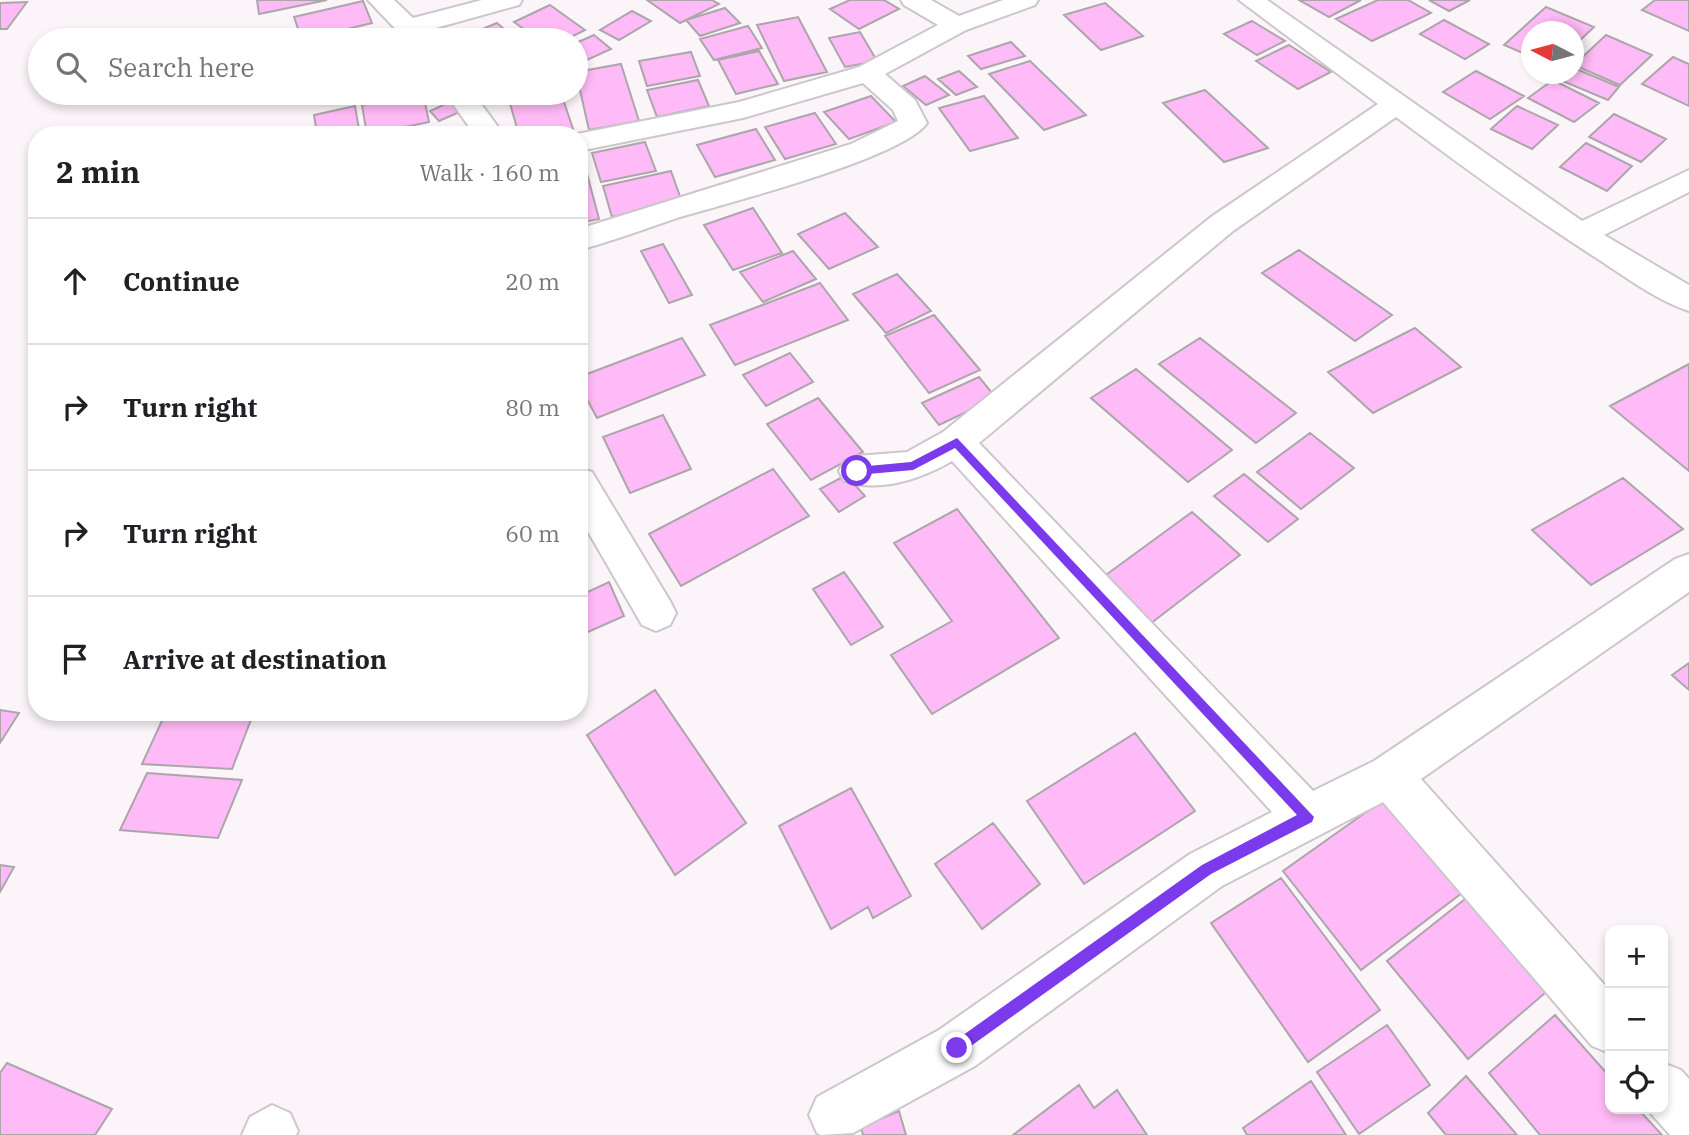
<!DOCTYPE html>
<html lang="en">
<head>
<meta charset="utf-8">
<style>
  body { margin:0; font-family:"IBM Plex Serif",serif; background:#f6f6f6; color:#202124 }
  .controls { position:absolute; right:21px; bottom:21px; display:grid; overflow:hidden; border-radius:14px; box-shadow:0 4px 10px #0003 }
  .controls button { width:63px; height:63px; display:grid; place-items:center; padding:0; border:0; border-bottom:2px solid #e0e0e0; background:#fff; color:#202124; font:35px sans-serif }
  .compass { position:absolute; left:1521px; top:21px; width:63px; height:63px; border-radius:50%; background:#fff; box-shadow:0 4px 10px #0003; rotate:276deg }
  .stop { position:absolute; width:21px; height:21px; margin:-16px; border:5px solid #7c3aed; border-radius:50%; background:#fff }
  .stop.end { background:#7c3aed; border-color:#fff; box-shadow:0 2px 7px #0008 }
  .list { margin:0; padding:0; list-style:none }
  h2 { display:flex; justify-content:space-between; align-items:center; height:91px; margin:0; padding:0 28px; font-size:30px }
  h2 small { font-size:23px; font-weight:400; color:#757577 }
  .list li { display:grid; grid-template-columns:46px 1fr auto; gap:21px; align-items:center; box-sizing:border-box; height:126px; padding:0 28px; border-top:2px solid #e0e0e0 }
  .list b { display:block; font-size:26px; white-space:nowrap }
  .list em { font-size:23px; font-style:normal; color:#757577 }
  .icon { flex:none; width:38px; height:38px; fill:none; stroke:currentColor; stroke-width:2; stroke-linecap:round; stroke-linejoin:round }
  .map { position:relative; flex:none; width:1689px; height:1135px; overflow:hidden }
  .search { position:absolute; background:#fff; box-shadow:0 4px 10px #0003; left:28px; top:28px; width:560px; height:77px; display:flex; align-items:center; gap:18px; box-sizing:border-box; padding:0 24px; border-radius:38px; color:#757577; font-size:26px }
  .panel { position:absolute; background:#fff; box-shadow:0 4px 10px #0003; left:28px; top:126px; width:560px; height:595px; border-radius:28px }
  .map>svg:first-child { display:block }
  .building { fill:#ffbbf7; stroke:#aca6ab; stroke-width:2 }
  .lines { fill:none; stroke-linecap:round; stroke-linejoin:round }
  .street-casing { stroke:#cdc6cc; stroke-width:4 }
  .street { fill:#fff; fill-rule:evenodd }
  .route { fill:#7c3aed }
</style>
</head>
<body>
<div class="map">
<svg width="1689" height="1135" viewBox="0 0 1689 1135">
  <rect width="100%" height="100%" fill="#fbf5fa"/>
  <!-- building -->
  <path class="building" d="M257 0H327L259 14Z
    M647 0H712L719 4 680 23Z
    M850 0H884L899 9 859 29 830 9Z
    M1299 0H1361L1329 17Z
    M1378 0H1408L1431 13 1372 41 1336 19Z
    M1429 0H1470L1449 11Z
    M1655 0H1689V31L1642 10Z
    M363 1 372 23 302 40 294 17Z
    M27 2 7 29H0V3Z
    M1105 3 1143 36 1101 50 1064 15Z
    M550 5 585 30 565 40H539L514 22Z
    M1546 7 1594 27 1574 46V32H1532V57L1504 45Z
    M725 8 740 23 700 36 686 20Z
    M632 11 651 21 619 40 600 30Z
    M798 17 827 72 784 81 757 25Z
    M1444 20 1489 44 1465 59 1420 34Z
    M1252 21 1285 41 1257 55 1224 34Z
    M497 23 517 40H456Z
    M748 26 762 48 714 60 700 39Z
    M860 32 877 61 845 67 829 38Z
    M594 35 611 49 576 65V43Z
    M1606 35 1652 55 1620 85 1574 65Z
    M1011 42 1025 56 981 69 968 56Z
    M1289 45 1331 72 1298 89 1256 61Z
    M759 51 778 84 736 94 718 60Z
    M691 52 700 76 647 86 639 61Z
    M1673 57 1689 64V106L1642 84Z
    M1030 61 1086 115 1044 130 989 74Z
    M621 64 639 121 589 130 576 72Z
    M1574 68 1619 87 1608 100 1560 80 1566 74H1574Z
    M959 71 977 87 956 95 938 79Z
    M1476 71 1524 96 1490 119 1443 92Z
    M925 76 949 95 926 105 903 86Z
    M698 80 709 106 657 117 647 90Z
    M1553 80 1599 103 1574 122 1528 98Z
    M1205 90 1268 148 1224 162 1163 103Z
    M347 93H388L349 102Z
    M423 93 429 122 367 135 362 105Z
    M507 93H561L574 132 560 135H519Z
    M871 96 896 122 849 139 824 112Z
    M984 96 1018 138 970 151 939 108Z
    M452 101 462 111 439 121 430 111Z
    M355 106 360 135H317L314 115Z
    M1517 106 1558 125 1532 149 1491 129Z
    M815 113 836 144 785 159 765 127Z
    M1614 114 1666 139 1641 162 1589 137Z
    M756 129 775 160 715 177 697 145Z
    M645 142 656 171 601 182 592 153Z
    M1586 143 1632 166 1607 191 1560 167Z
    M585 166 599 219 579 223V167Z
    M671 171 682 202 612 217 603 186Z
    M753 208 782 253 733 270 704 225Z
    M845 213 878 247 829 269 798 234Z
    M663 244 692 295 669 303 641 251Z
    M1299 250 1392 315 1355 341 1262 273Z
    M793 251 816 279 763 302 740 272Z
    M897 274 931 311 886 333 853 294Z
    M820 283 848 320 735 365 710 325Z
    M934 315 980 370 929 393 885 336Z
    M1415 328 1461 367 1373 413 1328 372Z
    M682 338 705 375 597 418 579 384V377Z
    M1200 338 1296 413 1256 443 1159 364Z
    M790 353 813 382 766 406 743 375Z
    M1689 364V471L1610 406Z
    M1136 369 1232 450 1188 482 1091 398Z
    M979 377 996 398 939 425 922 403Z
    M818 398 863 452 811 480 767 424Z
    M663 415 691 469 630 493 603 437Z
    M1310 433 1354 468 1301 509 1257 472Z
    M773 469 809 516 681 586 649 534Z
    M1244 474 1298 519 1268 542 1214 496Z
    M846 475 865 496 839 512 820 489Z
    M1623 478 1683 529 1591 585 1532 530Z
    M957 509 1059 638 932 714 891 655 952 621 894 543Z
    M1192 512 1240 555 1150 624 1103 577Z
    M844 572 883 627 851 645 813 589Z
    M609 582 624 616 579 636V596Z
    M1689 663V690L1672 675Z
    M655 690 746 823 675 875 587 735Z
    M0 710 19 713 0 743Z
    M166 712H254L232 769 142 764Z
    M1135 733 1195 811 1084 884 1027 801Z
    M147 773 242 780 218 838 120 830Z
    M851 788 911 896 873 918 868 907 831 929 779 826Z
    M1386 798 1467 889 1361 970 1283 871Z
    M993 823 1040 884 982 929 935 864Z
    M0 865 14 867 0 892Z
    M1281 878 1380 1010 1308 1062 1211 923Z
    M1470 895 1552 987 1468 1059 1387 961Z
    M1555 1015 1610 1077V1109H1638L1662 1135H1540L1489 1073Z
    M1387 1025 1430 1085 1359 1134 1317 1072Z
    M7 1063 112 1109 95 1135H0V1073Z
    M1466 1076 1517 1135H1446L1428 1113Z
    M1311 1081 1346 1135H1247L1243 1128Z
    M1079 1085 1094 1108 1117 1090 1147 1135H1013Z
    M899 1111 906 1135H863L861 1127Z"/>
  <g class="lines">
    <defs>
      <path id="street" d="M368 0H394L413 18 482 0H522L519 5 425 31 433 40H406Z
        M901 0H931L959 16 1003 0H1038L1035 5 966 30 885 74 915 100 927 123C903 158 728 203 680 217 647 228 613 241 579 250V229L851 144 898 121 893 110 863 83 743 118 579 151V135H572L739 102 859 67 938 25 904 5Z
        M1239 0H1267L1582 221 1689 170V192L1604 235 1689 285V311C1658 301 1628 279 1601 261 1530 216 1463 167 1396 117L1233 231 979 443 1313 791 1374 761 1675 559 1689 554V592L1421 779 1610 991V1053L1592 1046 1383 802 1222 886 975 1066 853 1133 821 1135 817 1133 809 1115 817 1097 939 1030 1190 854 1272 812 952 461C921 479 880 493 844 481L839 471 844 461 857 456 907 452 943 432 1211 217 1378 104Z
        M445 93H473L504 135H475Z
        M579 468 592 472 670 601 676 613 670 625 656 631 642 625 579 516Z
        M1663 1063 1681 1070 1689 1079V1135H1670L1647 1109H1663Z
        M272 1105 290 1113 298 1131 296 1135H242L250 1117Z"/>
    </defs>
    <!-- street casing -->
    <use href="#street" class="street-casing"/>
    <!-- street -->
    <use href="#street" class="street"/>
  </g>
  <!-- route -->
  <path class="route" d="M957 438 1314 817 1312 822 1211 874 957 1056 952 1054 949 1048 952 1043 1202 865 1297 815 955 448 913 470 857 475 852 471 857 467 911 462Z"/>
</svg>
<div class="controls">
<button>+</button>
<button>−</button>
<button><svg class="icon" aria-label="locate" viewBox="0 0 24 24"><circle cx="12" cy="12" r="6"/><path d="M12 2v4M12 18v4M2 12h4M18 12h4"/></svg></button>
</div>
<svg class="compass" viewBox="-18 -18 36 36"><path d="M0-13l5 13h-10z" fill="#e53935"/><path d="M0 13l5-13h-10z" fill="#757577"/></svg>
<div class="stop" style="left:857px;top:471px"></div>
<div class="stop end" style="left:957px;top:1048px"></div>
<div class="search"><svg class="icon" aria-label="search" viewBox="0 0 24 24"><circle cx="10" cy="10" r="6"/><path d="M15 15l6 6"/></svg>Search here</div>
<section class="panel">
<h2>2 min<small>Walk · 160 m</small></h2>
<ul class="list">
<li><svg class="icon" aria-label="ahead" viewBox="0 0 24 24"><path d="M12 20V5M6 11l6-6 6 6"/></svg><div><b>Continue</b></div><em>20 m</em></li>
<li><svg class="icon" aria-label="right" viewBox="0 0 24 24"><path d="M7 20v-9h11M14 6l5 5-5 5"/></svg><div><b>Turn right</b></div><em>80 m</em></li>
<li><svg class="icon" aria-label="right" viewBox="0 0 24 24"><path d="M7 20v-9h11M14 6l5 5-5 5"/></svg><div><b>Turn right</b></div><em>60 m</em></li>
<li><svg class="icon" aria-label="arrive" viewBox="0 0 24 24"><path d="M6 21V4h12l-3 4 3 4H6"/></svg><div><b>Arrive at destination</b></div></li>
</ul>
</section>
</div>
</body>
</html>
